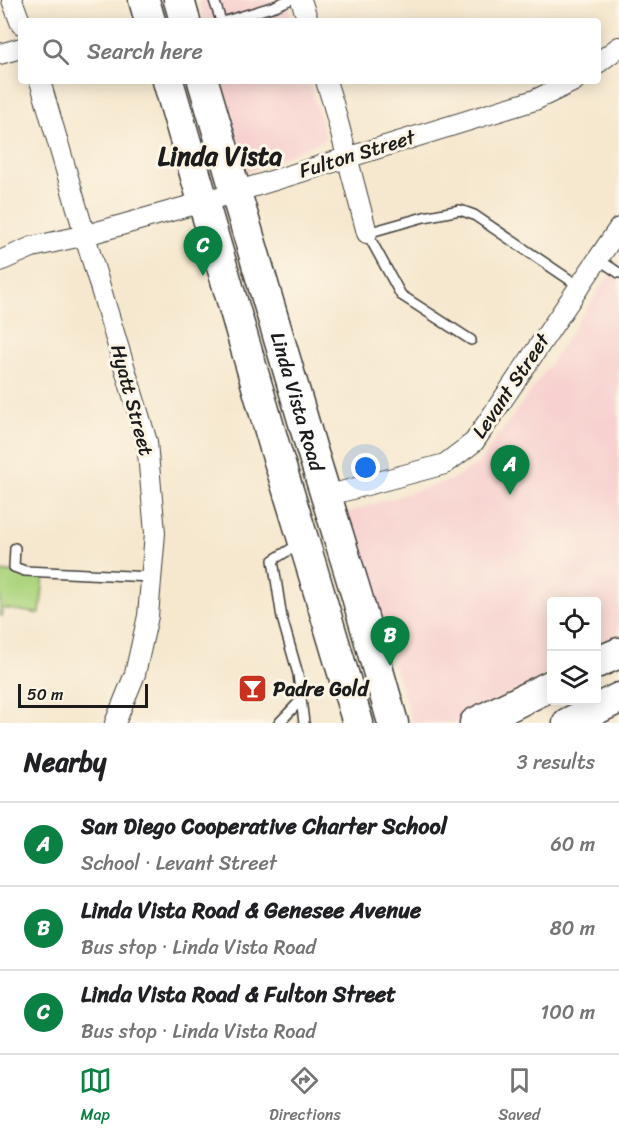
<!DOCTYPE html>
<html lang="en">
<head>
<meta charset="utf-8">
<style>
  body { margin:0; font-family:Sriracha,sans-serif; background:#f6f6f6; color:#202124 }
  .controls { position:absolute; right:18px; bottom:18px; display:grid; overflow:hidden; border-radius:6px; box-shadow:0 3px 15px #0003 }
  .controls button { width:54px; height:54px; display:grid; place-items:center; padding:0; border:0; border-bottom:2px solid #e0e0e0; background:#fff; color:#202124; font:30px sans-serif }
  .scale { position:absolute; left:18px; bottom:15px; width:130px; box-sizing:border-box; padding-left:6px; border:3px solid #1c1c1c; border-top:0; font-size:16px; line-height:21px; white-space:nowrap; color:#1c1c1c; -webkit-text-stroke:4px #fcf5e5; paint-order:stroke }
  .you { position:absolute; left:366px; top:468px; width:21px; height:21px; margin:-15px; border:4px solid #fff; border-radius:50%; background:#1a73e8; box-shadow:0 0 0 9px #1a73e833 }
  .badge { display:grid; place-items:center; width:39px; height:39px; border-radius:50%; background:#0b8043; color:#fff; font-size:20px; font-weight:700 }
  .pin { position:absolute; translate:-50% -50px; filter:drop-shadow(0 2px 3px #0008) }
  .pin::after { content:''; position:absolute; top:32px; width:21px; height:18px; background:inherit; clip-path:polygon(0 0,100% 0,50% 100%) }
  .list { margin:0; padding:0; list-style:none }
  h2 { display:flex; justify-content:space-between; align-items:center; height:78px; margin:0; padding:0 24px; font-size:26px }
  h2 small { font-size:20px; font-weight:400; color:#757577 }
  .list li { display:grid; grid-template-columns:39px 1fr auto; gap:18px; align-items:center; box-sizing:border-box; height:84px; padding:0 24px; border-top:2px solid #e0e0e0 }
  .list b { display:block; font-size:22px; white-space:nowrap }
  .list p { margin:0; font-size:20px; white-space:nowrap; color:#757577 }
  .list em { font-size:20px; font-style:normal; color:#757577 }
  .icon { flex:none; width:33px; height:33px; fill:none; stroke:currentColor; stroke-width:2; stroke-linecap:round; stroke-linejoin:round }
  .map { position:relative; flex:none; width:619px; height:723px; overflow:hidden }
  .search { position:absolute; background:#fff; box-shadow:0 3px 15px #0003; left:18px; right:18px; top:18px; height:66px; display:flex; align-items:center; gap:15px; box-sizing:border-box; padding:0 21px; border-radius:6px; color:#757577; font-size:22px }
  .sheet { height:330px; background:#fff }
  nav { display:flex; justify-content:space-around; align-items:center; box-sizing:border-box; height:84px; border-top:2px solid #e0e0e0; background:#fff; font-size:16px; color:#757577 }
  nav a { display:grid; justify-items:center; gap:3px }
  nav .on { color:#0b8043 }
  .map>svg:first-child { display:block }
  .built { fill:#f7d0cf }
  .green { fill:#add57f; stroke:#64784e; stroke-width:1.5 }
  .lines { fill:none; stroke-linecap:round; stroke-linejoin:round }
  .service-casing { stroke:#3d3b37; stroke-width:12 }
  .minor-casing { stroke:#3d3b37; stroke-width:22 }
  .primary-casing { stroke:#3d3b37; stroke-width:33 }
  .service { stroke:#fff; stroke-width:9 }
  .minor { stroke:#fff; stroke-width:20 }
  .primary { stroke:#fff; stroke-width:30 }
  .labels { text-anchor:middle; dominant-baseline:central; stroke-width:6; stroke-linejoin:round; paint-order:stroke }
  .street-label { font-size:20px; fill:#1c1c1c; stroke:#fcf5e5 }
  .poi-label { font-size:20px; font-weight:bold; fill:#1c1c1c; stroke:#fcf5e5; text-anchor:start }
  .district-label { font-size:26px; font-weight:bold; fill:#1c1c1c; stroke:#fcf5e5 }
</style>
</head>
<body>
<div class="map">
<svg width="619" height="723" viewBox="0 0 619 723">
  <rect width="100%" height="100%" fill="#fcf5e5"/>
  <filter id="ink" filterUnits="userSpaceOnUse"><feTurbulence type="fractalNoise" baseFrequency=".0167" numOctaves="2"/><feDisplacementMap in="SourceGraphic" scale="12" xChannelSelector="R" yChannelSelector="G"/><feConvolveMatrix kernelMatrix="1 2 1 2 8 2 1 2 1" color-interpolation-filters="sRGB"/></filter>
  <filter id="wash" filterUnits="userSpaceOnUse"><feTurbulence type="fractalNoise" baseFrequency=".008" numOctaves="4" result="noise"/><feDisplacementMap in="SourceGraphic" scale="24" xChannelSelector="R" yChannelSelector="G"/><feGaussianBlur stdDeviation="1.35" result="paint"/><feColorMatrix in="noise" values="0 0 0 0 0 0 0 0 0 0 0 0 0 0 0 0 0 1.4 0 .05"/><feComposite in="paint" operator="in"/></filter>
  <g filter="url(#wash)">
    <rect width="100%" height="100%" fill="#f6e8cf"/>
    <!-- built -->
    <path class="built" d="M198 0H286L292 21H204Z
      M222 81H309L326 139 248 172Z
      M619 260V637L597 648 596 602H552L551 672 455 723H412L348 512 453 479 478 464 546 370Z"/>
    <!-- green -->
    <path class="green" d="M0 571 44 577 40 614 3 608 2 616H0Z"/>
  </g>
  <g filter="url(#ink)">
    <g class="lines">
      <defs>
        <path id="service" d="M214 0 221 21
          M226 21 275 6 289 0
          M598 259 619 273
          M471 340 401 295 367 233 424 217 460 210 474 215 579 286
          M299 544 273 560 282 618 298 674 304 723
          M15 548 14 567 25 571 151 577
          M279 723 301 700"/>
        <path id="minor" d="M12 0 21 24
          M301 0 308 21
          M0 54 21 48
          M598 63 619 47
          M40 81 93 263 147 442 155 533 148 616 135 674 115 723
          M326 81 333 103 367 233
          M0 261 32 247 86 235 203 202 535 100 574 81
          M326 496 445 464 474 442 619 228"/>
        <g id="primary">
          <path d="M144 0 150 21"/>
          <path d="M179 0 185 21"/>
          <path d="M168 81 275 448 310 562 358 723"/>
          <path id="s1" d="M203 81 311 447 356 593 393 723"/>
          <path d="M596 663 619 653"/>
          <path d="M475 723 552 685"/>
          <path d="M568 723 619 698"/>
        </g>
      </defs>
      <!-- service casing -->
      <use href="#service" class="service-casing"/>
      <!-- minor casing -->
      <use href="#minor" class="minor-casing"/>
      <!-- primary casing -->
      <use href="#primary" class="primary-casing"/>
      <!-- service -->
      <use href="#service" class="service"/>
      <!-- minor -->
      <use href="#minor" class="minor"/>
      <!-- primary -->
      <use href="#primary" class="primary"/>
    </g>
  </g>
  <!-- icons -->
  <defs>
    <symbol id="bar-square" viewBox="-11 -11 22 22"><rect x="-9" y="-9" width="18" height="18" rx="4" fill="#c8321e" stroke="#fcf5e5"/><path d="M-6-5H6L.8 .8V4.5H3.5V6h-7V4.5H-.8V.8Z" fill="#fff"/></symbol>
  </defs>
  <g fill-rule="evenodd">
    <use href="#bar-square" x="236" y="672" width="33" height="33"/>
  </g>
  <g class="labels">
    <!-- street labels -->
    <g class="street-label">
      <text transform="translate(357 154) rotate(-17)">Fulton Street</text>
      <text transform="translate(511 386) rotate(-56)">Levant Street</text>
      <text transform="translate(132 400) rotate(75)">Hyatt Street</text>
      <text stroke="none"><textPath href="#s1" startOffset="334">Linda Vista Road</textPath></text>
    </g>
    <!-- poi labels -->
    <g class="poi-label">
      <text x="273" y="689">Padre Gold</text>
    </g>
    <!-- district labels -->
    <g class="district-label">
      <text x="220" y="156">Linda Vista</text>
    </g>
  </g>
</svg>
<div class="controls">
<button><svg class="icon" aria-label="locate" viewBox="0 0 24 24"><circle cx="12" cy="12" r="6"/><path d="M12 2v4M12 18v4M2 12h4M18 12h4"/></svg></button>
<button><svg class="icon" aria-label="layers" viewBox="0 0 24 24"><path d="M12 4l9 5-9 5-9-5zM3 14l9 5 9-5"/></svg></button>
</div>
<div class="scale">50 m</div>
<div class="you"></div>
<div class="pin badge" style="left:510px;top:495px">A</div>
<div class="pin badge" style="left:390px;top:666px">B</div>
<div class="pin badge" style="left:203px;top:276px">C</div>
<div class="search"><svg class="icon" aria-label="search" viewBox="0 0 24 24"><circle cx="10" cy="10" r="6"/><path d="M15 15l6 6"/></svg>Search here</div>
</div>
<section class="sheet">
<h2>Nearby<small>3 results</small></h2>
<ul class="list">
<li><span class="badge">A</span><div><b>San Diego Cooperative Charter School</b><p>School · Levant Street</p></div><em>60 m</em></li>
<li><span class="badge">B</span><div><b>Linda Vista Road &amp; Genesee Avenue</b><p>Bus stop · Linda Vista Road</p></div><em>80 m</em></li>
<li><span class="badge">C</span><div><b>Linda Vista Road &amp; Fulton Street</b><p>Bus stop · Linda Vista Road</p></div><em>100 m</em></li>
</ul>
</section>
<nav>
<a class="on"><svg class="icon" aria-label="map" viewBox="0 0 24 24"><path d="M3 6l6-2 6 2 6-2v14l-6 2-6-2-6 2zM9 4v14M15 6v14"/></svg>Map</a>
<a><svg class="icon" aria-label="directions" viewBox="0 0 24 24"><path d="M12 3l9 9-9 9-9-9zM9 14v-3h6M13 9l2 2-2 2"/></svg>Directions</a>
<a><svg class="icon" aria-label="saved" viewBox="0 0 24 24"><path d="M7 4h10v16l-5-4-5 4z"/></svg>Saved</a>
</nav>
</body>
</html>
